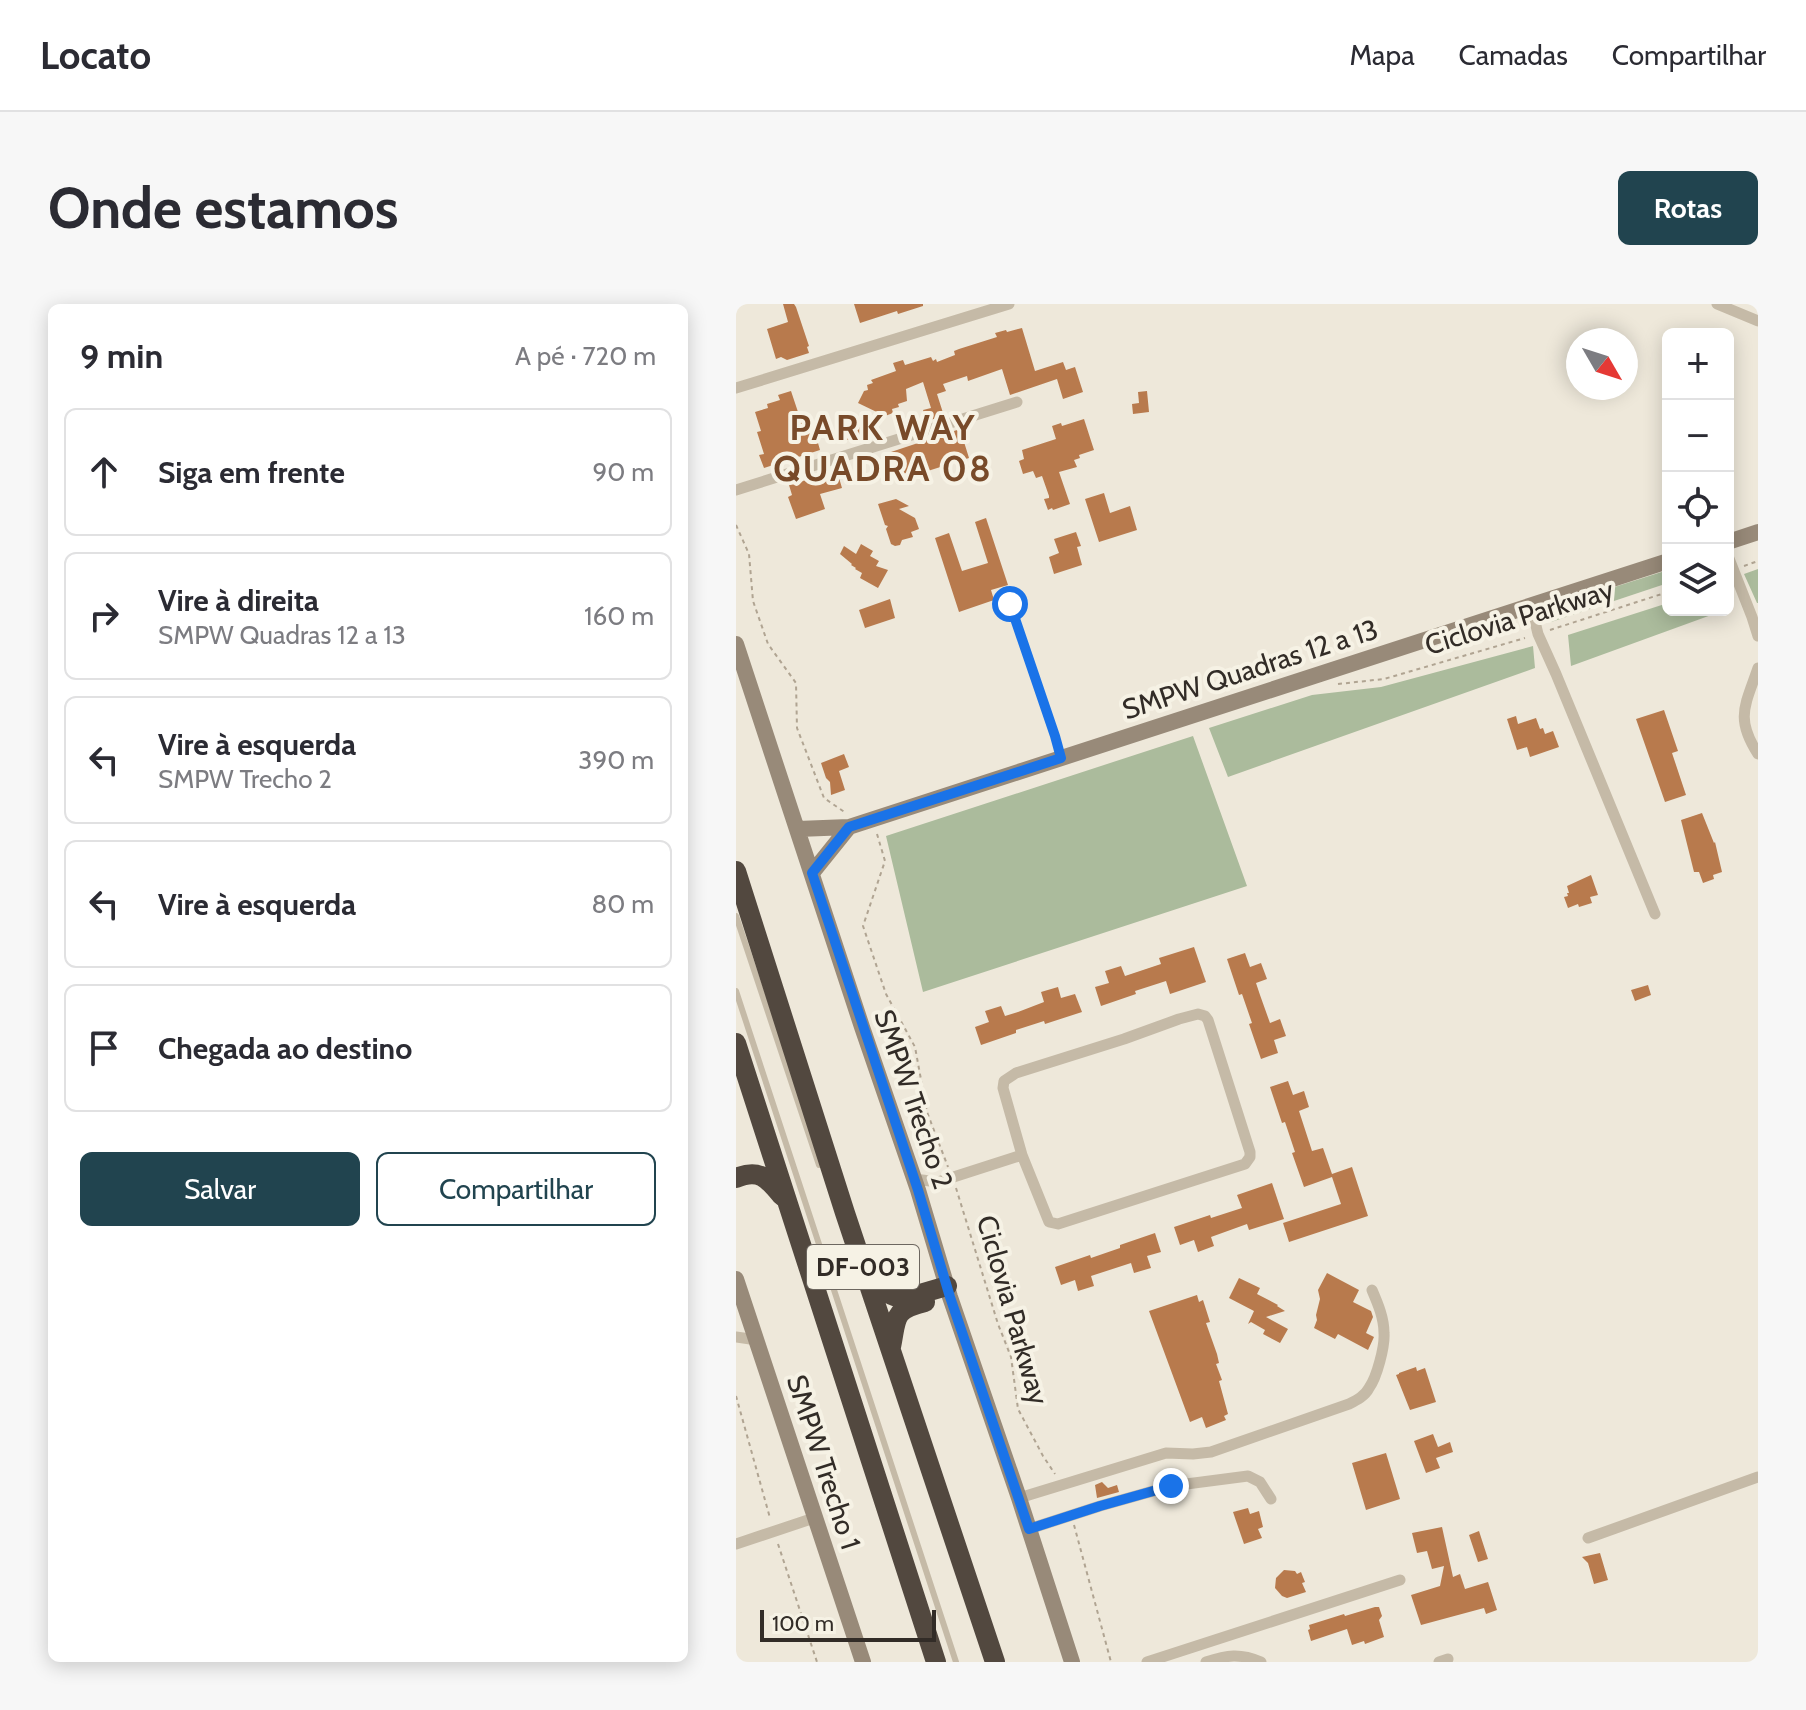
<!DOCTYPE html>
<html lang="pt">
<head>
<meta charset="utf-8">
<style>
  body { margin:0; font-family:Cabin,sans-serif; background:#f7f7f7; color:#2b2b33 }
  .controls { position:absolute; right:24px; top:24px; display:grid; overflow:hidden; border-radius:12px; box-shadow:0 4px 20px #0003 }
  .controls button { width:72px; height:72px; display:grid; place-items:center; padding:0; border:0; border-bottom:2px solid #e1e1e2; background:#fff; color:#2b2b33; font:40px sans-serif }
  .compass { position:absolute; left:830px; top:24px; width:72px; height:72px; border-radius:50%; background:#fff; box-shadow:0 4px 20px #0003; rotate:129deg }
  .scale { position:absolute; left:24px; bottom:20px; width:176px; box-sizing:border-box; padding-left:8px; border:4px solid #322c27; border-top:0; font-size:22px; line-height:28px; white-space:nowrap; color:#322c27; -webkit-text-stroke:6px #f6f2e5; paint-order:stroke }
  .stop { position:absolute; width:24px; height:24px; margin:-18px; border:6px solid #1a73e8; border-radius:50%; background:#fff }
  .stop.end { background:#1a73e8; border-color:#fff; box-shadow:0 2px 8px #0008 }
  .list { margin:0; padding:0; list-style:none }
  h2 { display:flex; justify-content:space-between; align-items:center; height:104px; margin:0; padding:0 32px; font-size:34px }
  h2 small { font-size:26px; font-weight:400; color:#7c7c81 }
  .list li { display:grid; grid-template-columns:52px 1fr auto; gap:24px; align-items:center; box-sizing:border-box; height:128px; margin:0 16px 16px; padding:0 16px; border:2px solid #e1e1e2; border-radius:12px }
  .list b { display:block; font-size:30px; white-space:nowrap }
  .list p { margin:0; font-size:26px; white-space:nowrap; color:#7c7c81 }
  .list em { font-size:26px; font-style:normal; color:#7c7c81 }
  .actions { display:flex; gap:16px; padding:24px 32px }
  .actions a { flex:1; padding:18px 0; border:2px solid #21444f; border-radius:12px; text-align:center; font-size:28px; color:#21444f }
  .actions .main { background:#21444f; color:#fff }
  .icon { flex:none; width:44px; height:44px; fill:none; stroke:currentColor; stroke-width:2; stroke-linecap:round; stroke-linejoin:round }
  .map { position:relative; flex:none; width:1022px; height:1358px; overflow:hidden; border-radius:12px }
  header { display:flex; align-items:center; gap:48px; box-sizing:border-box; height:112px; padding:0 40px; background:#fff; border-bottom:2px solid #e1e1e2 }
  header strong { font-size:38px }
  nav { display:flex; gap:44px; margin-inline-start:auto; font-size:28px }
  .intro { display:flex; align-items:center; justify-content:space-between; box-sizing:border-box; height:192px; padding:0 48px }
  h1 { margin:0; font-size:56px }
  .button { padding:20px 36px; border-radius:12px; background:#21444f; color:#fff; font-size:28px; font-weight:700 }
  main { display:flex; gap:48px; padding:0 48px }
  aside { flex:1; background:#fff; border-radius:12px; box-shadow:0 4px 20px #0003 }
  .map>svg:first-child { display:block }
  .green { fill:#abbb9c }
  .building { fill:#b87a4d }
  .lines { fill:none; stroke-linecap:round; stroke-linejoin:round }
  .path { stroke:#b0a492; stroke-width:2; stroke-dasharray:4 4; stroke-linecap:butt }
  .lane { stroke:#c5baa7; stroke-width:6 }
  .street { stroke:#c5baa7; stroke-width:11 }
  .secondary { stroke:#988a79; stroke-width:16 }
  .highway { stroke:#52483f; stroke-width:20 }
  .route { stroke:#1a73e8; stroke-width:10 }
  .labels { text-anchor:middle; dominant-baseline:central; stroke-width:8; stroke-linejoin:round; paint-order:stroke }
  .shield { fill:#f6f2e5; stroke:#6d6760; stroke-width:2 }
  .shield-label { font-size:26px; font-weight:bold; fill:#322c27 }
  .street-label { font-size:28px; fill:#322c27; stroke:#f6f2e5 }
  .district-label { font-size:36px; font-weight:bold; letter-spacing:2px; fill:#784a29; stroke:#f6f2e5 }
</style>
</head>
<body>
<header>
<strong>Locato</strong>
<nav><a>Mapa</a><a>Camadas</a><a>Compartilhar</a></nav>
</header>
<div class="intro"><h1>Onde estamos</h1><a class="button">Rotas</a></div>
<main>
<aside>
<h2>9 min<small>A pé · 720 m</small></h2>
<ul class="list">
<li><svg class="icon" aria-label="ahead" viewBox="0 0 24 24"><path d="M12 20V5M6 11l6-6 6 6"/></svg><div><b>Siga em frente</b></div><em>90 m</em></li>
<li><svg class="icon" aria-label="right" viewBox="0 0 24 24"><path d="M7 20v-9h11M14 6l5 5-5 5"/></svg><div><b>Vire à direita</b><p>SMPW Quadras 12 a 13</p></div><em>160 m</em></li>
<li><svg class="icon" aria-label="left" viewBox="0 0 24 24"><path d="M17 20v-9H6M10 6l-5 5 5 5"/></svg><div><b>Vire à esquerda</b><p>SMPW Trecho 2</p></div><em>390 m</em></li>
<li><svg class="icon" aria-label="left" viewBox="0 0 24 24"><path d="M17 20v-9H6M10 6l-5 5 5 5"/></svg><div><b>Vire à esquerda</b></div><em>80 m</em></li>
<li><svg class="icon" aria-label="arrive" viewBox="0 0 24 24"><path d="M6 21V4h12l-3 4 3 4H6"/></svg><div><b>Chegada ao destino</b></div></li>
</ul>
<div class="actions"><a class="main">Salvar</a><a>Compartilhar</a></div>
</aside>
<div class="map">
<svg width="1022" height="1358" viewBox="0 0 1022 1358">
  <rect width="100%" height="100%" fill="#eee8da"/>
  <!-- green -->
  <path class="green" d="M1022 265V299H1021L1008 270Z
    M932 266V279L815 318 806 306Z
    M932 299V306H989L835 362 832 331Z
    M797 342 799 364 492 473 473 424 576 391 645 383Z
    M457 432 511 582 187 688 150 532Z"/>
  <!-- building -->
  <path class="building" d="M47 0H58L60 3 73 42 71 43 73 49 51 56 45 53 40 55 31 25 52 18Z
    M118 0H187V2L162 10 161 7 124 19Z
    M286 24 299 67 327 58 330 66 339 63 347 88 327 95 321 75 274 91 266 65 232 77 231 72 207 80 210 87 201 90 208 112 191 117 187 106 195 104 187 78 170 85 171 97 162 100 163 103 156 105 157 109 149 112 122 99 128 87 132 86 131 81 137 79 135 76 160 67 157 59 167 56 169 61 195 53 197 57 200 55 201 58 219 51 218 47 223 45 261 33 259 29 270 26 271 28Z
    M55 87 64 114 69 113 76 134 80 132 84 146 28 164 23 151 28 150 21 128 25 127 19 108 32 104 31 100 44 96 42 91Z
    M411 87 413 108 397 110 396 100 403 99 402 88Z
    M130 112 135 128 111 136 106 119Z
    M348 115 358 146 343 151 344 154 338 156 341 163 323 168 334 200 317 206 316 204 312 206 308 195 313 194V192L306 172 300 174 297 167 287 170 283 157 288 155 286 146 320 135 316 122 325 119 326 122Z
    M224 125 233 154 179 171 177 167 153 174 146 151Z
    M101 167 106 184 84 190 89 205 60 215 52 193 56 191 53 181Z
    M368 189 374 209 394 202 401 226 363 238 349 195Z
    M160 195 173 202 163 205 179 214 183 225 175 228 177 233 166 236 164 241 159 242 155 240 150 225 152 222 149 221 142 200Z
    M250 214 272 281 255 286 258 296 223 308 199 234 213 229 226 267 252 259 239 218Z
    M340 228 345 242 341 243 346 261 318 270 313 253 323 249 318 235Z
    M125 240 137 247 134 252 143 257 140 262 152 266 142 284 124 274 126 269 119 265 120 264 115 261 116 260 104 250 108 242 120 250Z
    M154 295 159 314 129 324 123 306Z
    M928 406 942 447 936 449 950 491 929 498 900 415Z
    M780 412 782 420 800 414 804 425 807 424 809 430 817 427 823 443 794 453 791 443 781 446 771 415Z
    M108 450 113 463 103 467 109 486 95 491 94 478 90 474 85 459Z
    M966 509 978 539 979 538 986 568 977 571 978 575 967 579 963 568H958L945 516Z
    M855 571 862 591 854 593 856 599 843 603 842 600 832 604 828 593 832 592 831 589H833L831 582Z
    M458 643 470 678 434 690 430 677 399 687 400 690 365 702 359 683 373 679 369 667 385 662 389 672 425 660 423 654Z
    M509 649 514 663 525 659 531 675 520 679 524 691 534 719 544 715 550 732 538 736 542 749 525 755 513 720 516 719 506 690 503 691 491 655Z
    M912 681 915 691 899 697 895 686Z
    M322 683 325 694 339 690 346 708 309 720 308 717 280 726V729L245 741 239 723 253 718 249 707 265 702 269 712 282 708 308 698 305 688Z
    M552 777 557 791 568 787 573 803 563 807 576 847 587 844 596 870 616 863 632 912 553 938 547 919 605 900 596 873 568 883 556 849 559 848 549 818 546 819 534 783Z
    M536 879 548 915 513 926 511 920 475 933 478 942 462 948 458 936 444 941 438 923 474 911 475 914 506 904 501 891Z
    M419 929 425 948 411 952 415 964 398 969 395 959 355 972 358 982 342 987 339 976 325 981 319 963 354 951 355 954 384 944V941Z
    M591 969 623 986 617 998 635 1007 637 1013 630 1029 638 1033 632 1046 602 1030 599 1035 578 1024 581 1016 580 1011 584 995 582 986Z
    M503 974 524 984 521 990 542 1001 541 1002 549 1007 530 1013 552 1025 544 1039 527 1030 529 1026 515 1018 512 1020 518 1007 493 994Z
    M461 991 463 998 467 996 474 1018 470 1019 481 1050 483 1059 480 1060 486 1076 483 1077 492 1110 488 1112 490 1116 470 1124 466 1113 454 1118 413 1007Z
    M680 1063 681 1067 689 1064 700 1098 674 1106 660 1071 663 1070V1069Z
    M697 1130 702 1143 714 1138 717 1148 700 1154 704 1164 690 1169 678 1137Z
    M650 1149 664 1195 630 1206 616 1159Z
    M366 1178 372 1184 381 1181 383 1188 361 1194 359 1181Z
    M512 1204 514 1210 523 1207 527 1223 522 1225 526 1234 508 1240 497 1208Z
    M706 1223 717 1273 724 1270 729 1285 752 1278 761 1306 750 1310 748 1304 685 1321 675 1291 704 1282 708 1262 696 1265 691 1247 681 1249 676 1229Z
    M743 1227 752 1255 742 1258 733 1231Z
    M864 1249 872 1276 858 1280 852 1259 846 1253Z
    M548 1266 559 1267 561 1270 565 1268 569 1278 566 1279 570 1288 551 1294 546 1292 539 1284 540 1274Z
    M639 1303H643L646 1312 643 1316 648 1333 629 1340 628 1337 616 1341 611 1325 575 1337 572 1326 574 1325 573 1321 608 1310 609 1312Z"/>
  <g class="lines">
    <!-- path -->
    <path class="path" d="M0 221 13 250 17 297 32 340 60 379 61 424 88 494 110 509
      M1008 262 1022 257
      M814 326 932 288
      M602 380 648 375 789 334
      M141 530 149 557 127 622 150 690 179 743 191 808 212 863
      M220 884 262 1020 275 1053 282 1105 307 1152 319 1170
      M0 1092 34 1214
      M338 1221 375 1358
      M42 1240 81 1358"/>
    <!-- lane -->
    <path class="lane" d="M274 300 319 432 325 454
      M0 612 83 861
      M0 687 220 1358"/>
    <!-- street -->
    <path class="street" d="M981 0 1022 17
      M0 84 273 0
      M0 186 281 98
      M992 252 1016 313 1022 332
      M795 301 802 330 820 370 919 610
      M1022 364C1009 402 999 414 1022 450
      M462 710 469 712 472 716 514 848V853L509 860 322 920 313 918 286 851 267 784 268 777 280 769 388 735 443 715Z
      M178 875 202 878 286 851
      M0 1033 21 1036
      M283 1194 430 1149 457 1150 475 1148 613 1100C621 1096 629 1092 633 1084 641 1073 649 1042 648 1029 648 1014 642 1000 636 986
      M293 1225 364 1202 435 1182 512 1172 524 1178 535 1195
      M852 1234 1022 1173
      M0 1240 78 1214
      M411 1358 664 1276
      M470 1358C491 1351 504 1349 525 1358
      M703 1358 712 1355"/>
    <!-- secondary -->
    <path class="secondary" d="M992 238 1022 228
      M0 340 126 723 182 886 214 993 283 1194 336 1358
      M62 525 113 523 932 257
      M76 569 113 523
      M0 975 127 1358"/>
    <!-- highway -->
    <path class="highway" d="M0 567 109 909 259 1358
      M0 739 200 1358
      M0 874C24 864 32 875 46 892
      M130 969C141 980 153 995 170 994L211 982
      M155 1043C161 1014 156 1006 189 998"/>
  </g>
  <g class="lines">
    <!-- route -->
    <path class="route" d="M274 300 319 432 325 454 113 523 76 569 182 886 214 993 293 1225 364 1202 435 1182"/>
  </g>
  <g class="labels">
    <!-- shield labels -->
    <rect class="shield" x="71" y="941" width="112" height="44" rx="6"/>
    <g class="shield-label">
      <text x="127" y="963">DF-003</text>
    </g>
    <!-- street labels -->
    <g class="street-label">
      <text transform="translate(783 313) rotate(-17)">Ciclovia Parkway</text>
      <text transform="translate(514 365) rotate(-18)">SMPW Quadras 12 a 13</text>
      <text transform="translate(178 795) rotate(71)">SMPW Trecho 2</text>
      <text transform="translate(277 1006) rotate(74)">Ciclovia Parkway</text>
      <text transform="translate(88 1158) rotate(72)">SMPW Trecho 1</text>
    </g>
    <!-- district labels -->
    <g class="district-label">
      <text x="147" y="123">PARK WAY<tspan x="147" dy="41">QUADRA 08</tspan></text>
    </g>
  </g>
</svg>
<div class="controls">
<button>+</button>
<button>−</button>
<button><svg class="icon" aria-label="locate" viewBox="0 0 24 24"><circle cx="12" cy="12" r="6"/><path d="M12 2v4M12 18v4M2 12h4M18 12h4"/></svg></button>
<button><svg class="icon" aria-label="layers" viewBox="0 0 24 24"><path d="M12 4l9 5-9 5-9-5zM3 14l9 5 9-5"/></svg></button>
</div>
<svg class="compass" viewBox="-18 -18 36 36"><path d="M0-13l5 13h-10z" fill="#e53935"/><path d="M0 13l5-13h-10z" fill="#7c7c81"/></svg>
<div class="scale">100 m</div>
<div class="stop" style="left:274px;top:300px"></div>
<div class="stop end" style="left:435px;top:1182px"></div>
</div>
</main>
</body>
</html>
